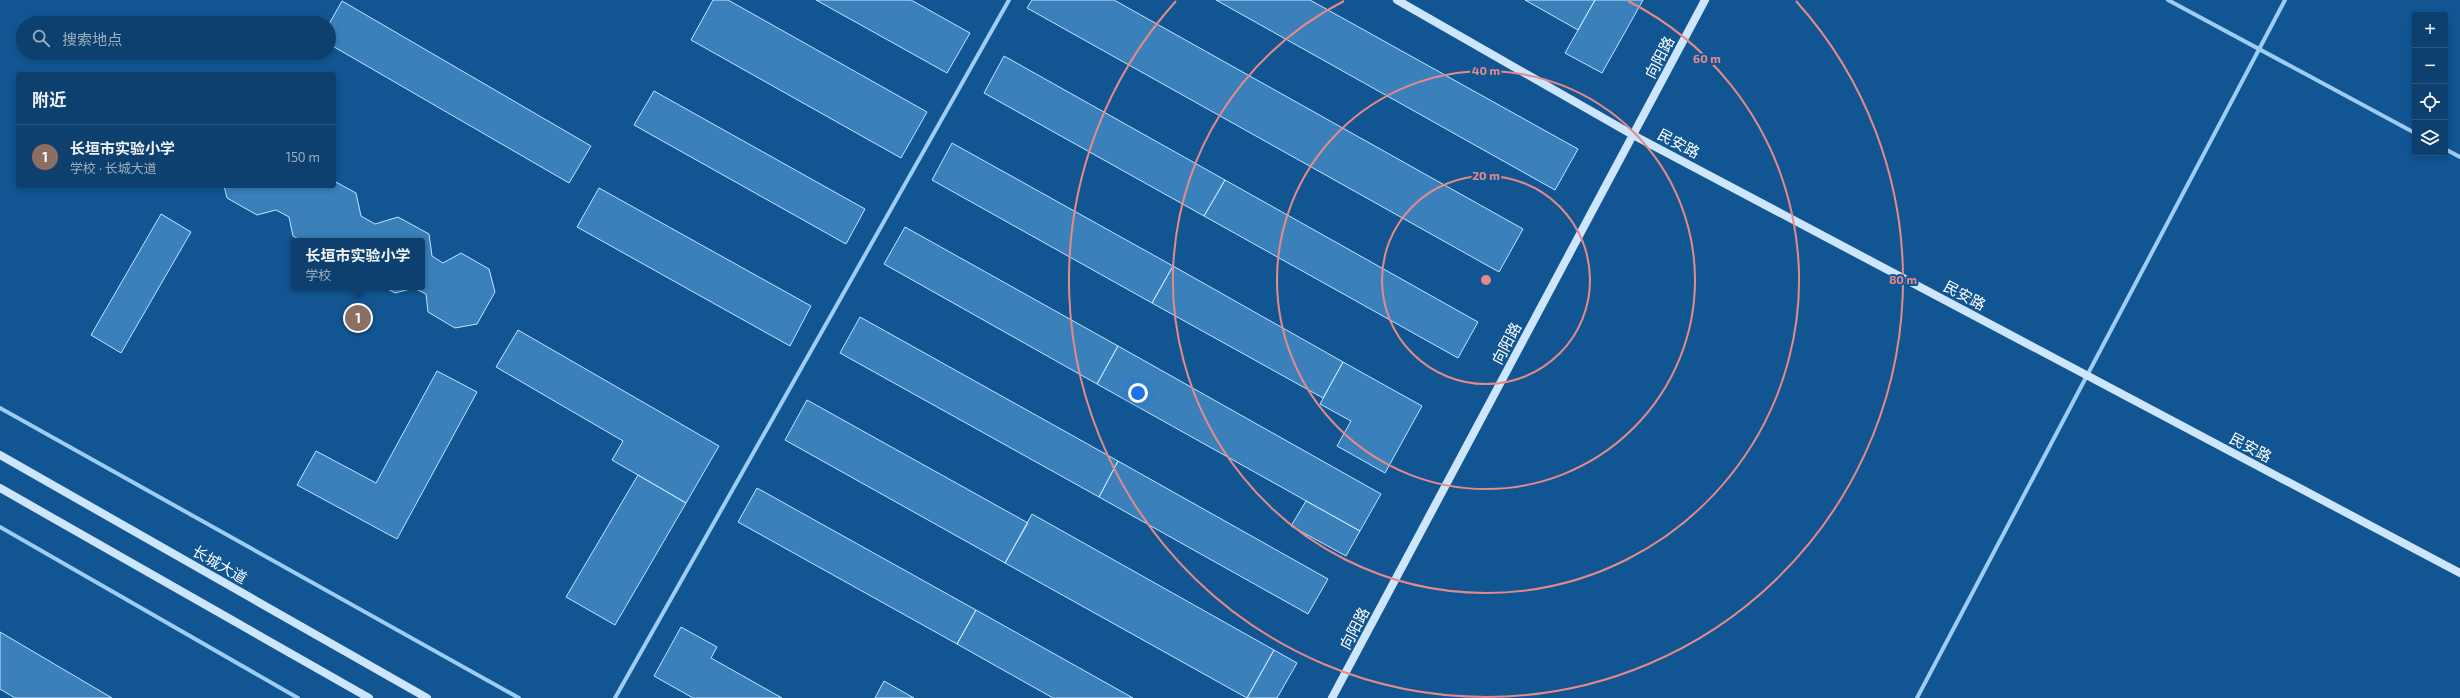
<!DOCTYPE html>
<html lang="zh">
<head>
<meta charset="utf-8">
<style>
  body { margin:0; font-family:"Exo 2","Noto Sans SC",sans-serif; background:#164773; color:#f1f3f6 }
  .controls { position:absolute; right:12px; top:12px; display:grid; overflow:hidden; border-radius:4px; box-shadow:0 2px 6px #0003 }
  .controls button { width:36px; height:36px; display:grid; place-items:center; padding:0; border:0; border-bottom:1px solid #2d5981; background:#0d406e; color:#f1f3f6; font:20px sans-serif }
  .you { position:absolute; left:1138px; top:393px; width:14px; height:14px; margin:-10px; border:3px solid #fff; border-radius:50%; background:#1a73e8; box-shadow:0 0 0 6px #1a73e833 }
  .badge { display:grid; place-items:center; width:26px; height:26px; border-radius:50%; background:#bca0f2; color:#fff; font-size:13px; font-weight:700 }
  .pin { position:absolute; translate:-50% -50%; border:2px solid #fff; box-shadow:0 1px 4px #0006 }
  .popup { position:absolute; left:291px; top:238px; width:134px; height:52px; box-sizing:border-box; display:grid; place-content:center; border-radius:4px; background:#0d406e; filter:drop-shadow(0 1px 3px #0005); font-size:13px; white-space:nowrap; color:#9aafc2 }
  .popup b { font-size:15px; color:#f1f3f6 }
  .popup::after { content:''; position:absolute; left:50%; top:100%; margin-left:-8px; border:8px solid transparent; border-top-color:#0d406e }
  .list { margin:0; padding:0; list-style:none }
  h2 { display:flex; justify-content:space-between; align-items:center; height:52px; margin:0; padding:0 16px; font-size:17px }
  h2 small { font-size:13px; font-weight:400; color:#9aafc2 }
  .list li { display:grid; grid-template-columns:26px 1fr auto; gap:12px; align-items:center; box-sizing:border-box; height:64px; padding:0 16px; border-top:1px solid #2d5981 }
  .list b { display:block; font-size:15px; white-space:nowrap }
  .list p { margin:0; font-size:13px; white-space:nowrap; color:#9aafc2 }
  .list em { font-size:13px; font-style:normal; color:#9aafc2 }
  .icon { flex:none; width:22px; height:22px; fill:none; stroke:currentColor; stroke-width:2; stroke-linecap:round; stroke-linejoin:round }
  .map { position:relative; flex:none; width:2460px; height:698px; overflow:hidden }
  .search { position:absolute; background:#0d406e; box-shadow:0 2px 6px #0003; left:16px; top:16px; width:320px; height:44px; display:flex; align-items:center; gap:10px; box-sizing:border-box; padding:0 14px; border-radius:22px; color:#9aafc2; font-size:15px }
  .panel { position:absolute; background:#0d406e; box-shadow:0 2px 6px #0003; left:16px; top:72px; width:320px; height:116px; border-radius:4px }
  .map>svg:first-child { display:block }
  .building { fill:#3a80bb; stroke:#c6e4fd }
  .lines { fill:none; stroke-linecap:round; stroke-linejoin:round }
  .street { stroke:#9ecdf3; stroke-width:4 }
  .secondary { stroke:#cde6fc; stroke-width:8 }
  .ring { fill:none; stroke:#e88989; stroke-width:2 }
  .labels { text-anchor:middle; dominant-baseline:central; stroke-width:4; stroke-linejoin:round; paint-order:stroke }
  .street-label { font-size:15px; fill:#fff; stroke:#115692 }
  .centre { fill:#e88989; stroke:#115692; stroke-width:2 }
  .ring-label { font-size:12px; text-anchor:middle; font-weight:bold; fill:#e88989; stroke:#115692; stroke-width:4; stroke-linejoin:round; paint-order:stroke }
</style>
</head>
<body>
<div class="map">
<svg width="2460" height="698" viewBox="0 0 2460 698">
  <rect width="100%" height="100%" fill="#115692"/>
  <!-- building -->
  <path class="building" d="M713 0H728L927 112 901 158 691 40Z
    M816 0H911L970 33 947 73Z
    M1032 0H1114L1523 229 1499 272 1027 8Z
    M1216 0H1310L1578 149 1555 190Z
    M1525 0H1595L1578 30Z
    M1595 0H1643L1602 73 1565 53Z
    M342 1 591 146 569 183 329 44V24Z
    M1004 56 1225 180 1204 216 984 93Z
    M654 91 865 209 846 244 634 125Z
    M952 143 1173 266 1152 303 932 180Z
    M1225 180 1478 322 1458 358 1204 216Z
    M334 181 356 193 361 216 375 224 398 217 429 234 432 256 443 263 461 253 489 269 495 292 477 324 455 328 428 312 426 294 414 288 395 293 384 287H422V241H302L293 236 289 217 276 210 257 215 227 198 224 186H334Z
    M599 188 811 306 790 346 577 227Z
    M161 214 191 232 121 353 91 335Z
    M905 227 1118 346 1097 384 884 264Z
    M1173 266 1343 362 1323 398 1152 303Z
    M860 317 1118 461 1099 497 840 353Z
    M518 330 719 446 686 503 612 460 623 441 496 367Z
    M1118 346 1381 494 1360 531 1097 384Z
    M1343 362 1422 406 1385 473 1337 446 1351 421 1320 404Z
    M437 371 477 392 397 539 297 485 316 451 376 483Z
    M807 400 1028 523 1005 563 785 440Z
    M1118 461 1328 579 1308 614 1099 497Z
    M638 475 686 503 615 625 566 597Z
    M757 488 976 610 957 644 738 522Z
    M1306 501 1360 531 1346 556 1291 526Z
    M1032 514 1274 650 1247 698 1005 563Z
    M976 610 1133 698H1053L957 644Z
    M681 627 717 647 711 658 782 698H693L654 676Z
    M0 632 112 698H15L0 689Z
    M1274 650 1297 663 1277 698H1247Z
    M884 681 914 698H875Z"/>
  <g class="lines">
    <!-- street -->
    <path class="street" d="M2168 0 2415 133
      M2445 149 2460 157
      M0 408 519 698
      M0 527 298 698
      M615 698 1009 0
      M1917 698 2285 0"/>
    <!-- secondary -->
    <path class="secondary" d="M1397 0 1633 135 2460 573
      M0 455 427 698
      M0 488 369 698
      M1332 698 1705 0"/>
  </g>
  <!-- distance rings -->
  <g class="ring">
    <circle cx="1486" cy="280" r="104"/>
    <circle cx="1486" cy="280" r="209"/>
    <path d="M1628 1A313 313 0 1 1 1344 1"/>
    <path d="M1796 1A417 417 0 1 1 1176 1"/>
  </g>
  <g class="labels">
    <!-- street labels -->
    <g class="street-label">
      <text transform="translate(1659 57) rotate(-62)">向阳路</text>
      <text transform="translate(1679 143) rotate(28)">民安路</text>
      <text transform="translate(1965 295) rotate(28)">民安路</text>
      <text transform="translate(1506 343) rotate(-62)">向阳路</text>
      <text transform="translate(2251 447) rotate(28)">民安路</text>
      <text transform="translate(220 564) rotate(30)">长城大道</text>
      <text transform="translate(1354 628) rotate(-62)">向阳路</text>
    </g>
  </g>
  <circle cx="1486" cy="280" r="6" class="centre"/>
  <g class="ring-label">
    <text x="1707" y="63">60 m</text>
    <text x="1486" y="75">40 m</text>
    <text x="1486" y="180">20 m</text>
    <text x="1903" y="284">80 m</text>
  </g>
</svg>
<div class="controls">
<button>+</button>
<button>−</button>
<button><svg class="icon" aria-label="locate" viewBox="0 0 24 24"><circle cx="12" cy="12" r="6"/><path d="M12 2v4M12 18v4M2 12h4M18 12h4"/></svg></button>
<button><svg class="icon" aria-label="layers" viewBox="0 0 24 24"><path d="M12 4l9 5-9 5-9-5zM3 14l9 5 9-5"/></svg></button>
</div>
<div class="you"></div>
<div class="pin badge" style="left:358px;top:318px;background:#8d6e63">1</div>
<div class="popup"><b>长垣市实验小学</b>学校</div>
<div class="search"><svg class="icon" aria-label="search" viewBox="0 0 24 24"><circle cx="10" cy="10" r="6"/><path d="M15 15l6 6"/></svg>搜索地点</div>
<section class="panel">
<h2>附近<small></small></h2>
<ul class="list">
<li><span class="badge" style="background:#8d6e63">1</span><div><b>长垣市实验小学</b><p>学校 · 长城大道</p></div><em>150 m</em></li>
</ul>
</section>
</div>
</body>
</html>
